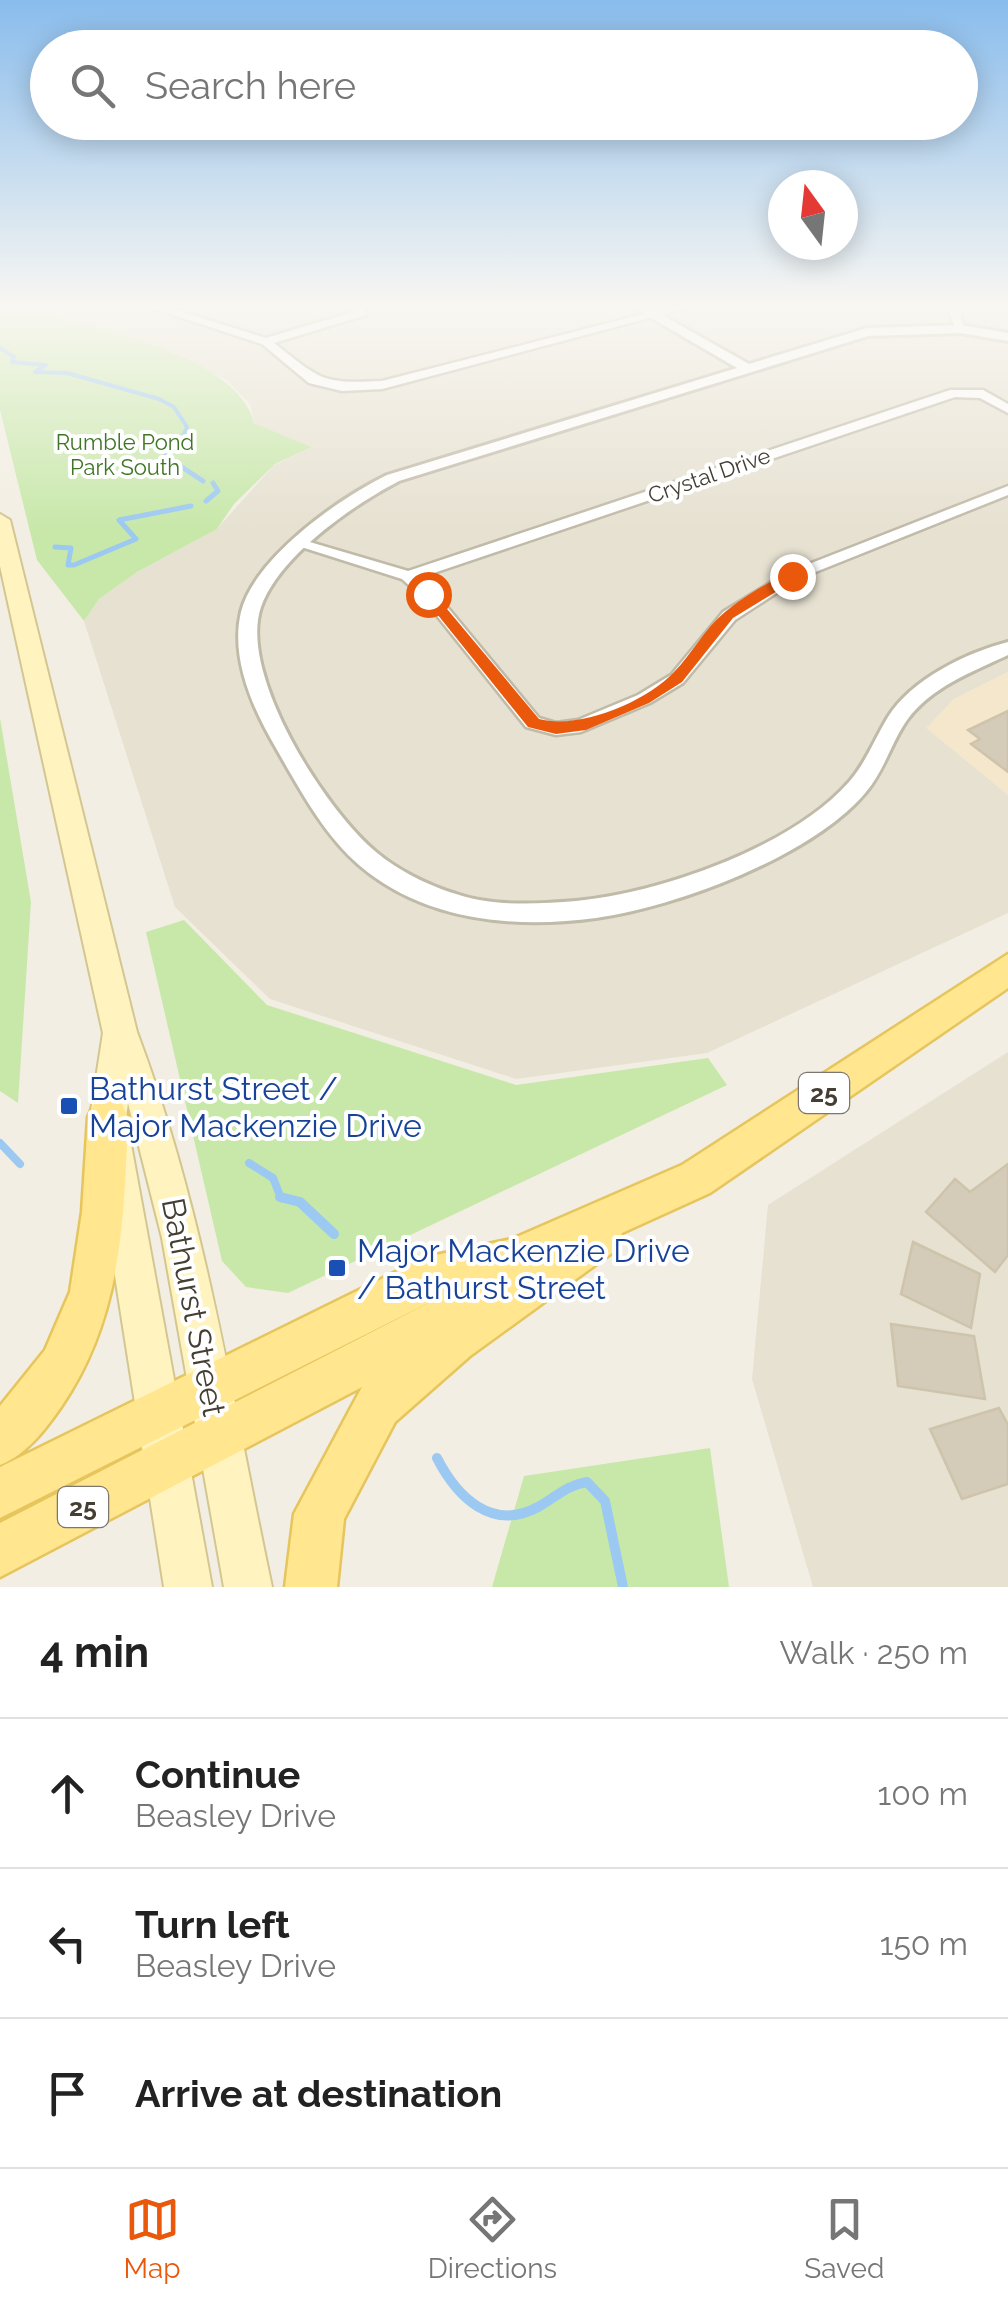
<!DOCTYPE html>
<html lang="en">
<head>
<meta charset="utf-8">
<style>
  body { margin:0; font-family:Raleway,sans-serif; background:#f6f6f6; color:#222 }
  .compass { position:absolute; left:768px; top:170px; width:90px; height:90px; border-radius:50%; background:#fff; box-shadow:0 5px 25px #0003; rotate:345deg }
  .stop { position:absolute; width:30px; height:30px; margin:-22px; border:8px solid #ea580c; border-radius:50%; background:#fff }
  .stop.end { background:#ea580c; border-color:#fff; box-shadow:0 2px 10px #0008 }
  .list { margin:0; padding:0; list-style:none }
  h2 { display:flex; justify-content:space-between; align-items:center; height:130px; margin:0; padding:0 40px; font-size:42px }
  h2 small { font-size:32px; font-weight:400; color:#767676 }
  .list li { display:grid; grid-template-columns:65px 1fr auto; gap:30px; align-items:center; box-sizing:border-box; height:150px; padding:0 40px; border-top:2px solid #e0e0e0 }
  .list b { display:block; font-size:38px; white-space:nowrap }
  .list p { margin:0; font-size:32px; white-space:nowrap; color:#767676 }
  .list em { font-size:32px; font-style:normal; color:#767676 }
  .icon { flex:none; width:55px; height:55px; fill:none; stroke:currentColor; stroke-width:2; stroke-linecap:round; stroke-linejoin:round }
  .map { position:relative; flex:none; width:1008px; height:1587px; overflow:hidden }
  .search { position:absolute; background:#fff; box-shadow:0 5px 25px #0003; left:30px; right:30px; top:30px; height:110px; display:flex; align-items:center; gap:25px; box-sizing:border-box; padding:0 35px; border-radius:55px; color:#767676; font-size:38px }
  .sheet { height:580px; background:#fff }
  nav { display:flex; justify-content:space-around; align-items:center; box-sizing:border-box; height:140px; border-top:2px solid #e0e0e0; background:#fff; font-size:28px; color:#767676 }
  nav a { display:grid; justify-items:center; gap:5px }
  nav .on { color:#ea580c }
  .map>svg:first-child { display:block }
  .residential { fill:#e6e1d1 }
  .commercial { fill:#f5e7cc }
  .green { fill:#c8e8aa }
  .lines { fill:none; stroke-linecap:round; stroke-linejoin:round }
  .stream-far3 { stroke:#9cc9f1; stroke-width:4 }
  .stream-far2 { stroke:#9cc9f1; stroke-width:5 }
  .stream-far1 { stroke:#9cc9f1; stroke-width:8 }
  .stream { stroke:#9cc9f1; stroke-width:10 }
  .building { fill:#d4cbb8; stroke:#cec3ab; stroke-width:2.5 }
  .minor-casing { stroke:#c0baa8; stroke-width:5 }
  .tertiary-casing { stroke:#c0baa8; stroke-width:6 }
  .secondary-casing { stroke:#d4c691; stroke-width:4 }
  .primary-casing { stroke:#e6c55d; stroke-width:5 }
  .minor { fill:#fff; fill-rule:evenodd }
  .tertiary { fill:#fff; fill-rule:evenodd }
  .secondary { fill:#fff4c0; fill-rule:evenodd }
  .primary { fill:#ffe68f; fill-rule:evenodd }
  .route { fill:#ea580c }
  .transit-dot { fill:#1a4fb4; stroke:#fff; stroke-width:4 }
  .labels { text-anchor:middle; dominant-baseline:central; stroke-width:8; stroke-linejoin:round; paint-order:stroke }
  .far-park-label { font-size:22px; fill:#3f7626; stroke:#fff }
  .far-street-label { font-size:22px; fill:#443e33; stroke:#fff }
  .shield { fill:#fff; stroke:#7c7870; stroke-width:2.5 }
  .shield-label { font-size:25px; font-weight:bold; fill:#443e33 }
  .near-transit-label { font-size:32px; fill:#164399; stroke:#fff; text-anchor:start }
  .near-street-label { font-size:32px; fill:#443e33; stroke:#fff }
</style>
</head>
<body>
<div class="map">
<svg width="1008" height="1587" viewBox="0 0 1008 1587">
  <rect width="100%" height="100%" fill="#f2eee3"/>
  <!-- residential -->
  <path class="residential" d="M18 306H1008V672L954 699 927 728 1008 795V913L707 1053 516 1079 270 999 175 907 84 621 99 599 137 572 217 529 273 466 310 447 254 423 250 404 225 379 144 344Z
    M1008 1052V1587H813L752 1379 768 1205Z"/>
  <!-- commercial -->
  <path class="commercial" d="M1008 672V795L926 728 954 699Z"/>
  <!-- green -->
  <path class="green" d="M0 306H18C80 326 238 352 254 423L311 447 275 464 234 504 217 529 137 572 99 599 84 621 37 560 0 410Z
    M0 718 31 902 18 1103 0 1091Z
    M184 920 267 1005 516 1085 708 1058 727 1085 288 1293 246 1287 222 1261 146 932Z
    M710 1448 729 1587H492L524 1476Z"/>
  <g class="lines">
    <!-- stream-far3 -->
    <path class="stream-far3" d="M0 348 14 357 12 362 46 365 35 372 67 373 159 399 174 407 187 427 181 440 165 453 166 458"/>
    <!-- stream-far2 -->
    <path class="stream-far2" d="M165 456 203 481
      M206 501 218 491 213 483
      M55 547 71 548 68 565H74L136 539 119 520 191 506"/>
    <!-- stream-far1 -->
    <path class="stream-far1" d="M0 1143 20 1164
      M249 1163 273 1178 281 1198 286 1199"/>
    <!-- stream -->
    <path class="stream" d="M280 1197 300 1202 334 1234
      M437 1458C457 1497 492 1532 538 1507 555 1498 566 1485 587 1482L605 1501 623 1587"/>
  </g>
  <!-- building -->
  <path class="building" d="M1008 711V772L971 744 980 739 968 730Z
    M1008 1164V1255L995 1272 926 1212 955 1179 970 1192Z
    M913 1242 980 1274 971 1328 901 1294Z
    M891 1324 974 1336 985 1399 898 1386Z
    M999 1408 1008 1425V1484L962 1499 930 1429Z"/>
  <g class="lines">
    <defs>
      <path id="minor" d="M146 306H163L266 338 353 312 344 306H358L366 311V315L274 343C321 380 321 384 382 381L675 306H694L382 389 342 391 309 383 262 344Z
        M955 306H967L960 314 965 331H957L949 313Z
        M950 390H983L1008 404V413L980 398 955 397 419 578 434 591 539 718 556 723 578 720 638 695 671 675 723 612 786 573 1008 486V495L798 579 735 620 683 683 650 703 581 732 556 735 526 727 422 597 402 579 295 545 303 540 408 571Z"/>
      <path id="tertiary" d="M631 306H646L749 364 867 328 961 325 1008 333V341L961 333 868 336 399 481C353 505 279 556 261 607 238 674 325 810 376 852 397 870 429 886 456 894 493 907 538 904 576 901 661 893 792 847 849 782 866 763 875 738 888 717 912 679 966 653 1008 642V655C972 672 931 687 907 720 891 743 884 771 866 792 813 856 676 907 596 918 514 929 424 921 359 865 324 835 299 788 276 748 253 709 230 658 241 612 255 557 340 498 387 475L737 368Z"/>
      <path id="secondary" d="M0 514 10 520 137 1032C205 1212 232 1400 272 1587H224L162 1238 128 1103 126 1117 212 1587H164L90 1117 103 1033 0 566Z"/>
      <path id="primary" d="M1008 954V988L710 1193 622 1233 616 1250 470 1356 395 1422 344 1519 337 1587H285L294 1514 362 1387 0 1577V1523L448 1293 0 1518V1467L426 1257 512 1239 682 1165Z
        M108 1099 122 1104 128 1117C124 1221 122 1318 61 1407 45 1430 26 1455 0 1465V1406L45 1350 70 1292 82 1212 88 1117 94 1104Z"/>
    </defs>
    <!-- minor casing -->
    <use href="#minor" class="minor-casing"/>
    <!-- tertiary casing -->
    <use href="#tertiary" class="tertiary-casing"/>
    <!-- secondary casing -->
    <use href="#secondary" class="secondary-casing"/>
    <!-- primary casing -->
    <use href="#primary" class="primary-casing"/>
    <!-- minor -->
    <use href="#minor" class="minor"/>
    <!-- tertiary -->
    <use href="#tertiary" class="tertiary"/>
    <!-- secondary -->
    <use href="#secondary" class="secondary"/>
    <!-- primary -->
    <use href="#primary" class="primary"/>
  </g>
  <!-- sky -->
  <linearGradient id="sky" x2="0" y2="1"><stop stop-color="#89bcec"/><stop offset="0.58" stop-color="#f9f7f2"/><stop offset="1" stop-color="#f9f7f2" stop-opacity="0"/></linearGradient>
  <rect width="1008" height="528" fill="url(#sky)"/>
  <!-- route -->
  <path class="route" d="M792 572 797 579 733 618 682 682 649 703 586 730 556 734 528 727 421 594 432 591 539 719C579 730 646 702 674 672 692 654 705 628 725 612 743 597 771 580 792 572Z"/>
  <!-- markers -->
  <g class="transit-dot">
    <rect x="59" y="1096" width="20" height="20" rx="5"/>
    <rect x="327" y="1258" width="20" height="20" rx="5"/>
  </g>
  <g class="labels">
    <!-- far-park labels -->
    <g class="far-park-label">
      <text x="125" y="442">Rumble Pond<tspan x="125" dy="25">Park South</tspan></text>
    </g>
    <!-- far-street labels -->
    <g class="far-street-label">
      <text transform="translate(709 475) rotate(-19)">Crystal Drive</text>
    </g>
    <!-- shield labels -->
    <g class="shield">
      <rect x="799" y="1073" width="50" height="40" rx="8"/>
      <rect x="58" y="1487" width="50" height="40" rx="8"/>
    </g>
    <g class="shield-label">
      <text x="824" y="1093">25</text>
      <text x="83" y="1507">25</text>
    </g>
    <!-- near-transit labels -->
    <g class="near-transit-label">
      <text x="89" y="1088">Bathurst Street /<tspan x="89" dy="37">Major Mackenzie Drive</tspan></text>
      <text x="357" y="1250">Major Mackenzie Drive<tspan x="357" dy="37">/ Bathurst Street</tspan></text>
    </g>
    <!-- near-street labels -->
    <g class="near-street-label">
      <text transform="translate(194 1307) rotate(79)">Bathurst Street</text>
    </g>
  </g>
</svg>
<svg class="compass" viewBox="-18 -18 36 36"><path d="M0-13l5 13h-10z" fill="#e53935"/><path d="M0 13l5-13h-10z" fill="#767676"/></svg>
<div class="stop" style="left:428px;top:594px"></div>
<div class="stop end" style="left:792px;top:576px"></div>
<div class="search"><svg class="icon" aria-label="search" viewBox="0 0 24 24"><circle cx="10" cy="10" r="6"/><path d="M15 15l6 6"/></svg>Search here</div>
</div>
<section class="sheet">
<h2>4 min<small>Walk · 250 m</small></h2>
<ul class="list">
<li><svg class="icon" aria-label="ahead" viewBox="0 0 24 24"><path d="M12 20V5M6 11l6-6 6 6"/></svg><div><b>Continue</b><p>Beasley Drive</p></div><em>100 m</em></li>
<li><svg class="icon" aria-label="left" viewBox="0 0 24 24"><path d="M17 20v-9H6M10 6l-5 5 5 5"/></svg><div><b>Turn left</b><p>Beasley Drive</p></div><em>150 m</em></li>
<li><svg class="icon" aria-label="arrive" viewBox="0 0 24 24"><path d="M6 21V4h12l-3 4 3 4H6"/></svg><div><b>Arrive at destination</b></div></li>
</ul>
</section>
<nav>
<a class="on"><svg class="icon" aria-label="map" viewBox="0 0 24 24"><path d="M3 6l6-2 6 2 6-2v14l-6 2-6-2-6 2zM9 4v14M15 6v14"/></svg>Map</a>
<a><svg class="icon" aria-label="directions" viewBox="0 0 24 24"><path d="M12 3l9 9-9 9-9-9zM9 14v-3h6M13 9l2 2-2 2"/></svg>Directions</a>
<a><svg class="icon" aria-label="saved" viewBox="0 0 24 24"><path d="M7 4h10v16l-5-4-5 4z"/></svg>Saved</a>
</nav>
</body>
</html>
